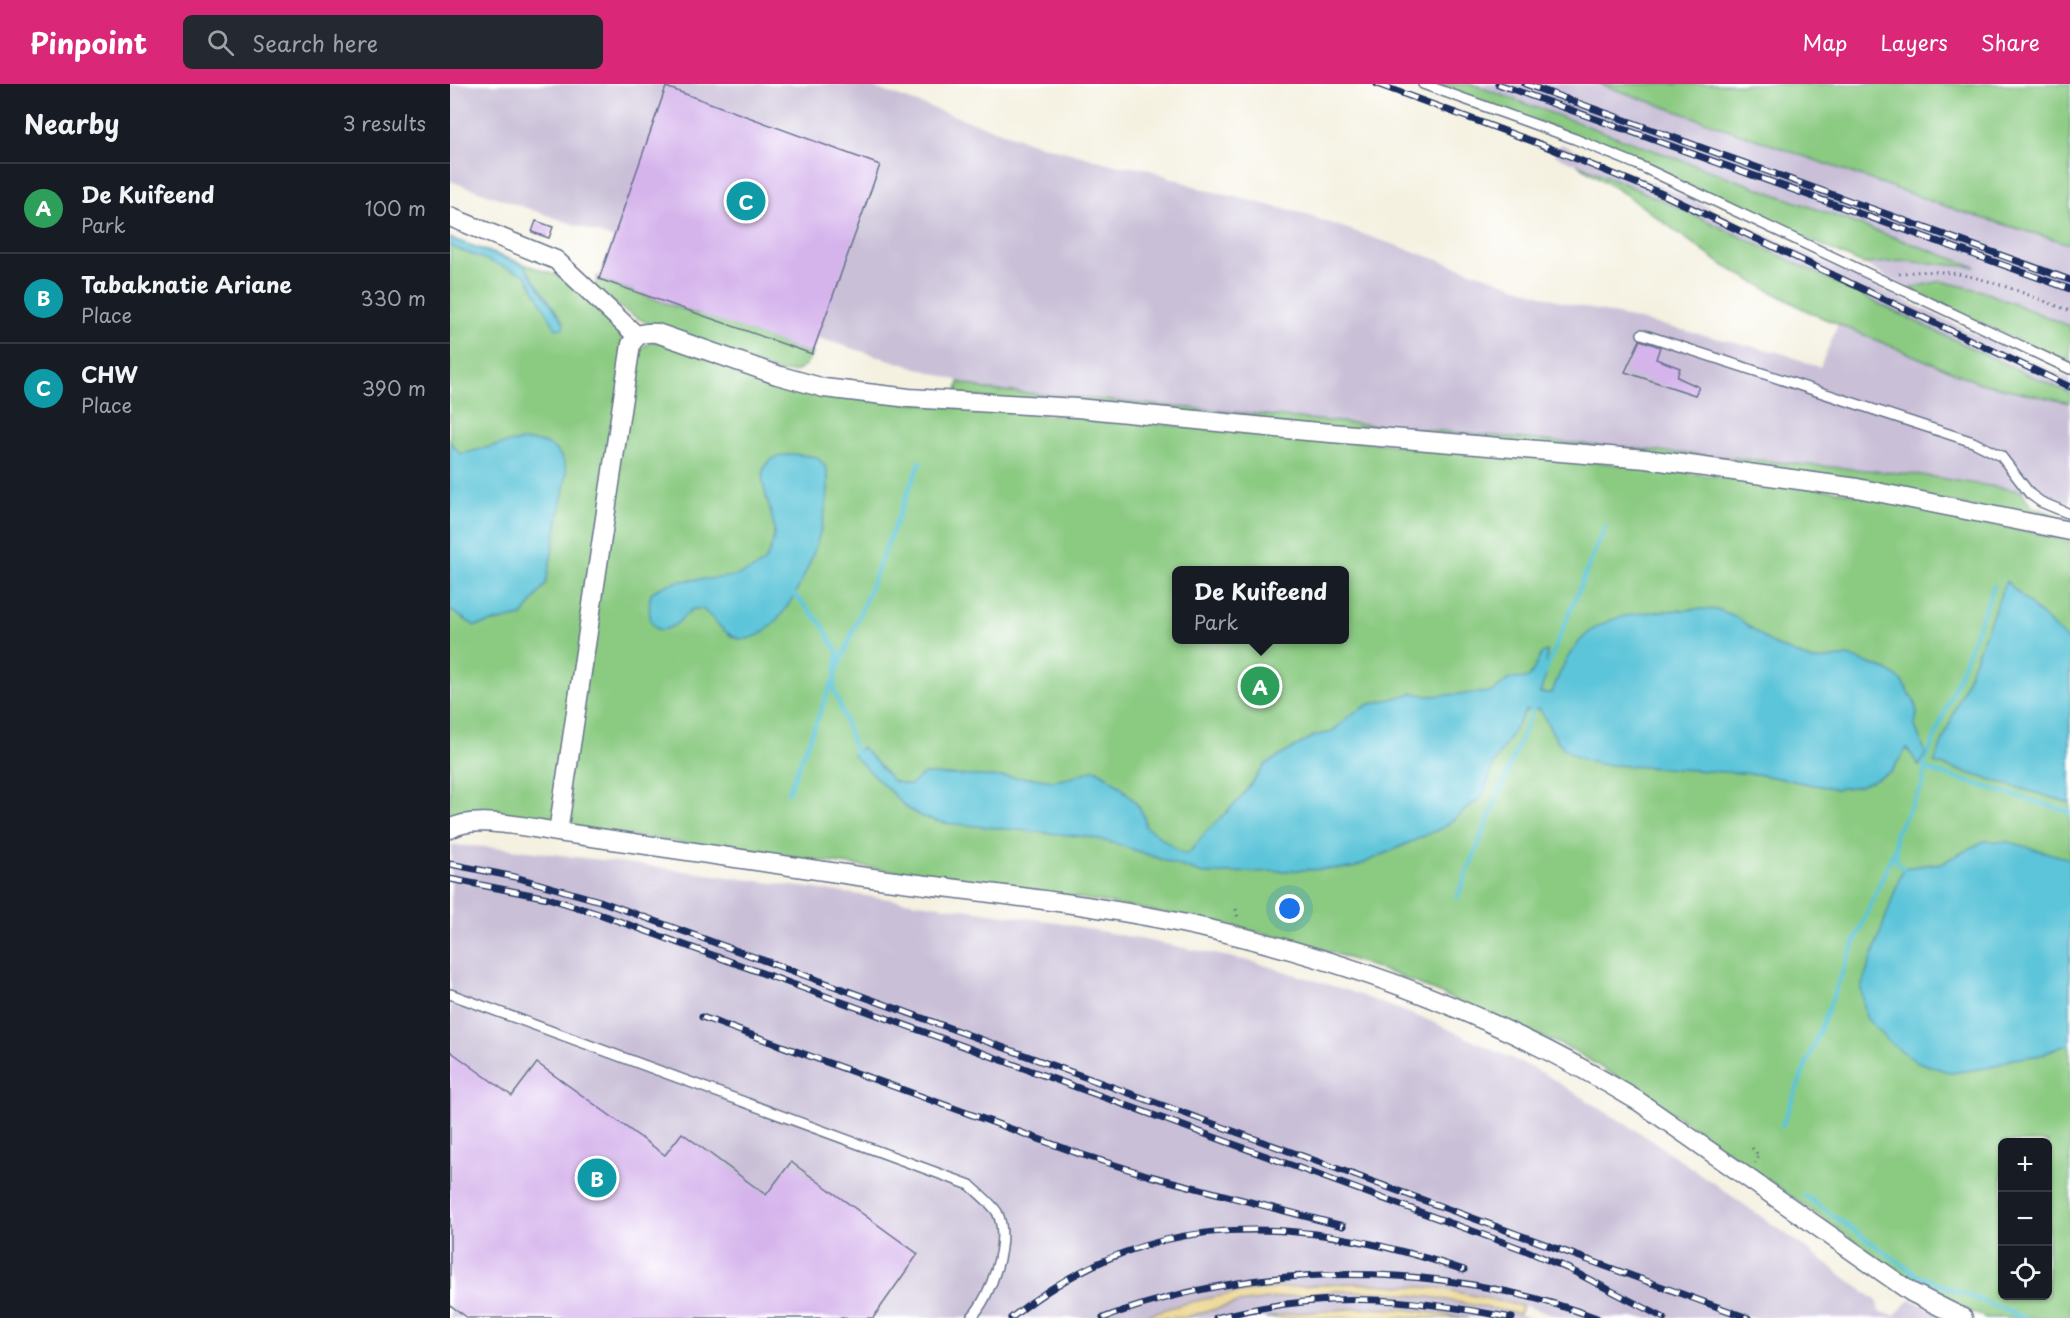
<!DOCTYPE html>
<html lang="en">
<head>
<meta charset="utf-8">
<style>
  body { margin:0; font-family:"Playpen Sans",sans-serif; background:#242831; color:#f1f3f6 }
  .controls { position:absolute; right:18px; bottom:18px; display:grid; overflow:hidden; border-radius:9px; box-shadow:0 2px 4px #0004 }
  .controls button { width:54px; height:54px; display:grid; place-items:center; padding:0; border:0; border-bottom:2px solid #363941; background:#171b24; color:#f1f3f6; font:30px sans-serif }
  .you { position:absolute; left:840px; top:825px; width:21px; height:21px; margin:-15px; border:4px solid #fff; border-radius:50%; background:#1a73e8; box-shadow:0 0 0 9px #1a73e833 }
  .badge { display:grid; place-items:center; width:39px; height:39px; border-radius:50%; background:#db2777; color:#fff; font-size:20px; font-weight:700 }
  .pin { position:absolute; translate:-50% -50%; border:3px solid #fff; box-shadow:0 2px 6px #0006 }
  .popup { position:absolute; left:722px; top:482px; width:177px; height:78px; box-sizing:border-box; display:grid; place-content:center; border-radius:9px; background:#171b24; filter:drop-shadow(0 2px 4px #0005); font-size:20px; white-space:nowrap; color:#9ea1a6 }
  .popup b { font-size:22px; color:#f1f3f6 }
  .popup::after { content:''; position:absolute; left:50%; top:100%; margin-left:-12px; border:12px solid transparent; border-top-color:#171b24 }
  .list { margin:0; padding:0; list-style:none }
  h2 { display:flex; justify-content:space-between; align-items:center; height:78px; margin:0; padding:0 24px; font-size:26px }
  h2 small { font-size:20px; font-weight:400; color:#9ea1a6 }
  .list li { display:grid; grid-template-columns:39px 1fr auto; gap:18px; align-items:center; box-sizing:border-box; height:90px; padding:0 24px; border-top:2px solid #363941 }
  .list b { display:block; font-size:22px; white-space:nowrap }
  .list p { margin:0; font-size:20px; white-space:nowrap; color:#9ea1a6 }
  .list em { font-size:20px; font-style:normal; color:#9ea1a6 }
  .icon { flex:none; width:33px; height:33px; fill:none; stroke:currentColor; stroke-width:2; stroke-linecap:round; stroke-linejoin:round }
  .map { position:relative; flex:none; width:1620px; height:1234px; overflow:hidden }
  header { display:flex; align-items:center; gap:36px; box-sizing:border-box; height:84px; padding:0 30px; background:#db2777; color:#fff }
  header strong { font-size:28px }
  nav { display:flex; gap:33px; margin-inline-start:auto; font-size:21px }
  .search { width:420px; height:54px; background:#242831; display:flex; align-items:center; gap:15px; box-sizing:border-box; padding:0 21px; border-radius:9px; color:#9ea1a6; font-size:22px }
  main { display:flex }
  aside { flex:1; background:#171b24 }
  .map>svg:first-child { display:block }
  .industrial { fill:#c9bfd7 }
  .green { fill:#8aca81; stroke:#527c70; stroke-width:1.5; fill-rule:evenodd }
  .sand { fill:#eeda9e; stroke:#84847e; stroke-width:1.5 }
  .water { fill:#5dc5d9; stroke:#3c7a9c; stroke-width:1.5 }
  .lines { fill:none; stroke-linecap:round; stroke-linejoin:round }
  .stream { stroke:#5dc5d9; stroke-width:4.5 }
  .building { fill:#d5b4ec }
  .lane-casing { stroke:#67738c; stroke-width:12 }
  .street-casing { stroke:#67738c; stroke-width:21 }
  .path { stroke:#67738c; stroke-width:3; stroke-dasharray:1.5 4.5; stroke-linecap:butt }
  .lane { stroke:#fff; stroke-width:9 }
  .street { stroke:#fff; stroke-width:18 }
  .rail-casing { stroke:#1b2f5e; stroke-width:7 }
  .rail { stroke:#fff; stroke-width:4.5; stroke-dasharray:14; stroke-linecap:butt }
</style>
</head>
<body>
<header>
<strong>Pinpoint</strong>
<div class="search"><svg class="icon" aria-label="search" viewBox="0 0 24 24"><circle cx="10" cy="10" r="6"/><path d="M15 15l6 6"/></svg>Search here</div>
<nav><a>Map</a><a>Layers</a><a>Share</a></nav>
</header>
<main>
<aside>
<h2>Nearby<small>3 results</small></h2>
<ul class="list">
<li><span class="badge" style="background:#2e9e5b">A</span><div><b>De Kuifeend</b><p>Park</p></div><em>100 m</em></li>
<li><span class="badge" style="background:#0f9aa8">B</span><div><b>Tabaknatie Ariane</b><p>Place</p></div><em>330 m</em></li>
<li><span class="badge" style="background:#0f9aa8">C</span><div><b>CHW</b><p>Place</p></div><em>390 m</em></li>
</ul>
</aside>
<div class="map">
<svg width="1620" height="1234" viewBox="0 0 1620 1234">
  <rect width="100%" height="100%" fill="#fff"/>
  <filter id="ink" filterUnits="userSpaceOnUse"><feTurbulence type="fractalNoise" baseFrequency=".0167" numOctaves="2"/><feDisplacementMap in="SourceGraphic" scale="12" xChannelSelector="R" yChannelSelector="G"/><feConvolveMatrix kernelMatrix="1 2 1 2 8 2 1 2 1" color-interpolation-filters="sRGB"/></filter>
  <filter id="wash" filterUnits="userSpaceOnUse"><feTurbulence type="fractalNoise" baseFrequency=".008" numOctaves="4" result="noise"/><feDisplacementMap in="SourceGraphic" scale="24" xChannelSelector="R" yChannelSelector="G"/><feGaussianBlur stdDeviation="1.35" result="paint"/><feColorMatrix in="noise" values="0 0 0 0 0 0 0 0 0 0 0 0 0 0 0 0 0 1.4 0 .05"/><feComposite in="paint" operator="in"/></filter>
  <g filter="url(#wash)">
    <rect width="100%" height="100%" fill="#f4f1e0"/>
    <!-- industrial -->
    <path class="industrial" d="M0 0H413L580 58 669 82 695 84 752 105 851 129 1112 218 1331 269 1370 283 1388 240 1530 299 1620 319V418L1527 399 1470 391 539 306 368 254 162 154 0 97Z
      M1021 0H1150L1509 127 1620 160V242L1532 207 1490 197 1459 205 1413 180 1455 177 1523 182Z
      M1111 60 1243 116 1620 295V309L1485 248 1170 98 1104 71Z
      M1 761 54 764 191 781 600 837 804 878 899 907 983 938 1093 989 1206 1059 1339 1152 1427 1217 1429 1228 1445 1231 1460 1215 1500 1234H1113L1072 1221 989 1204 904 1199 839 1202 785 1209 714 1225 689 1234H0Z
      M883 1207 932 1208 986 1214 1084 1234H1018L955 1225 909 1224 836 1230 816 1234H733L788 1219Z"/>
    <!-- green -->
    <path class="green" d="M985 0H1021L1526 183 1455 177 1413 180 1147 60Z
      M1150 0H1620V160L1509 127Z
      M1127 80C1295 148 1454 237 1620 309V319L1530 299 1361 229 1271 180 1175 110Z
      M0 154 114 194 168 246 175 262 186 266 203 257 213 259 360 310 1156 379 1390 407 1620 457V1234H1536L1511 1223 1454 1192 1206 1017 1123 966 949 892 858 860 770 839 572 804 146 747 17 733 0 754ZM726 486H894V556H726ZM1552 1058H1598V1212H1552Z
      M148 192 149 195 245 230 247 228 362 270C354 286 347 290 329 288 266 265 195 249 144 204Z
      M1490 197 1532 207 1620 242V281L1459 205Z
      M509 298 539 306 575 309 1470 391 1571 407 1582 423 1620 436V442L1343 388 506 311Z"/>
    <!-- sand -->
    <path class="sand" d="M904 1199 989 1204 1072 1222 1069 1230 986 1214 932 1208 883 1207 788 1219 733 1234H689C758 1208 831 1202 904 1199Z
      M909 1224 955 1225 1018 1234H816L836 1230Z"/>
    <!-- water -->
    <path class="water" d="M0 154 74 181 114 239 113 244 106 245 76 191 0 162Z
      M0 358 11 370C36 365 90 343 110 371 114 375 115 383 117 388L96 500 72 532 25 542 0 526Z
      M343 370 367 373C371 377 376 382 377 387 386 427 341 559 291 555 274 553 265 534 252 525H243C235 530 230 539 221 543 197 555 198 523 201 509 235 484 278 507 314 478 319 470 323 461 324 451 326 419 287 374 343 370Z
      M1556 497 1620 559V719L1484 679Z
      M1249 525 1270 526 1286 533 1323 560 1363 577 1398 572 1437 586 1451 596 1465 618 1467 630 1465 642 1476 670 1469 682 1457 664 1441 688 1410 702 1386 705 1306 690 1148 680C1110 671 1107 657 1090 625L1076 626 1043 681 1033 712 994 743 903 784 753 790 667 760 639 753 494 739 472 733 457 724 403 671 412 663 443 697 460 701 474 690 584 694 602 697 620 694 645 685C661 693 698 723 695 742L733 770 739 769 755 749 789 716 816 680 864 652 882 648 899 632 917 621 964 609 978 612 1043 608 1059 595 1079 594 1092 569 1097 567 1096 591 1090 609H1102C1130 525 1174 530 1249 525Z
      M1534 757 1559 758 1620 775V962H1610L1592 971 1562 975 1542 983 1501 989 1468 978 1440 959 1416 934 1411 904 1453 784 1492 779Z"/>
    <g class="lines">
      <!-- stream -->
      <path class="stream" d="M344 510 372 540 388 570 384 605 407 672
        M389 582 470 378
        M1094 591 1155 442
        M1474 681 1544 502
        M1475 685 1620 728
        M338 709 382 598
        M1453 784 1447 780 1445 751 1473 700 1475 682
        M1007 814 1084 622
        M1332 1042 1401 867 1445 764
        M1354 1111 1467 1191 1575 1234"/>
    </g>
    <g id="blocks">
      <!-- building -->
      <path class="building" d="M216 3 430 81 362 270 149 195Z
        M86 137 103 143 99 154 82 148Z
        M1190 256 1210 263 1206 275 1230 284 1227 293 1249 303 1245 311 1175 288Z
        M0 967 62 1012 87 979 215 1071 232 1049 316 1111 341 1078 468 1170 423 1234H18L0 1221Z"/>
    </g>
  </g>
  <g filter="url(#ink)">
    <use href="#blocks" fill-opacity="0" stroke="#67738c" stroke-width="1.5"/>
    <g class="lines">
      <defs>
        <path id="lane" d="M973 0 1125 55 1186 80 1620 285
          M1192 250 1523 358 1551 372 1580 410 1591 418 1620 430
          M0 910 520 1101C528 1109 541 1119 547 1128 561 1156 541 1213 521 1234"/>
        <path id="street" d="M0 133 106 176 187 252
          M0 745C24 730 79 744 108 748 210 763 313 778 415 793 540 810 666 821 788 852 929 887 1065 942 1188 1017L1461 1208 1513 1234
          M108 748 181 260C188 249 194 248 207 249L327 291 374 304 459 314 627 324 857 347 1196 375 1407 404 1620 447"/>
      </defs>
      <!-- lane casing -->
      <use href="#lane" class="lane-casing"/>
      <!-- street casing -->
      <use href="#street" class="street-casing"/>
      <!-- path -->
      <path class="path" d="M1449 190C1509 179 1564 206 1620 227
        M786 825 788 835
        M1302 1064 1309 1072 1305 1079"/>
      <!-- lane -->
      <use href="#lane" class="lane"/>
      <!-- street -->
      <use href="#street" class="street"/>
      <defs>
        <path id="rail" d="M927 0 1090 60 1210 109 1620 303
          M1048 0 1620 205
          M1075 0 1620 196
          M0 780 65 793 150 817 1298 1234
          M0 795 98 814 152 831 1075 1166 1119 1185
          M252 933 630 1070 700 1092 893 1142
          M1111 1181 1214 1234
          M561 1234C701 1120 851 1131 1014 1186
          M653 1234C810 1176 989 1176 1147 1234
          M766 1234C871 1206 957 1213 1062 1234"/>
      </defs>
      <!-- rail casing -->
      <use href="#rail" class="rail-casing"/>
      <!-- rail -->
      <use href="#rail" class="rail"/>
    </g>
  </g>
</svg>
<div class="controls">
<button>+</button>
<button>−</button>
<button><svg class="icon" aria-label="locate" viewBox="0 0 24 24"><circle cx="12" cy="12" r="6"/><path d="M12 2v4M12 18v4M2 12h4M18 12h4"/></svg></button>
</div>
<div class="you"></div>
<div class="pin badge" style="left:810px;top:602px;background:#2e9e5b">A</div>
<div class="popup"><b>De Kuifeend</b>Park</div>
<div class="pin badge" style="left:147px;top:1094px;background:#0f9aa8">B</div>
<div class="pin badge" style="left:296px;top:117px;background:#0f9aa8">C</div>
</div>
</main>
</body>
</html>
